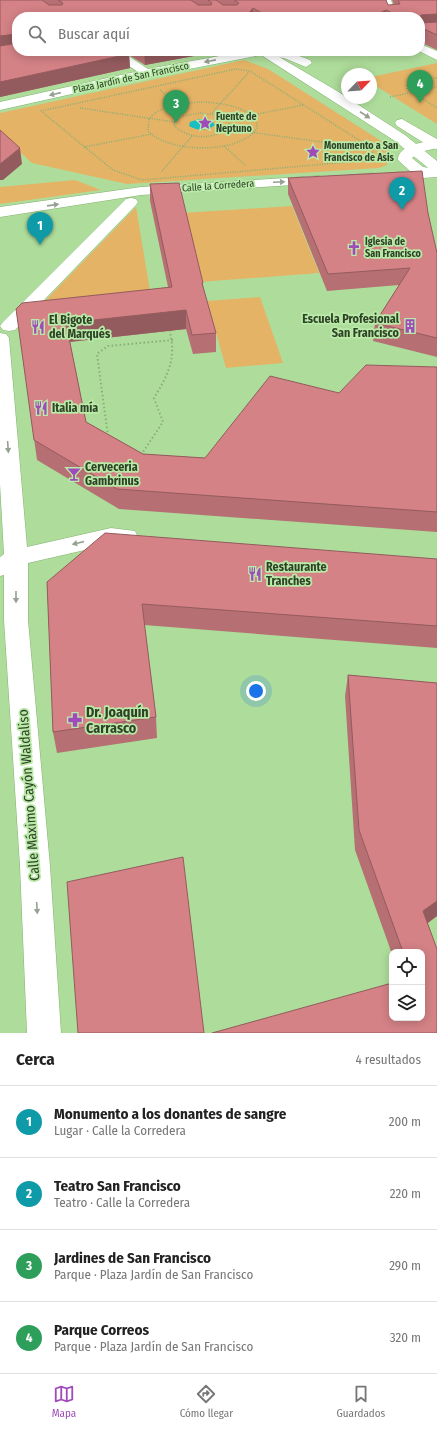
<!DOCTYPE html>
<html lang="es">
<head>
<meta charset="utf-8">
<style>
  body { margin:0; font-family:"Fira Sans Condensed",sans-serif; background:#f2f2f2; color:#222 }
  .controls { position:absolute; right:12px; bottom:12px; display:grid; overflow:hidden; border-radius:8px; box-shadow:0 2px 10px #0003 }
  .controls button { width:36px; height:36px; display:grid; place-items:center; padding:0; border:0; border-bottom:1px solid #e0e0e0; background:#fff; color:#222; font:20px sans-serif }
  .compass { position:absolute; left:341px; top:68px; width:36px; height:36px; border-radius:50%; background:#fff; box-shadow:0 2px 10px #0003; rotate:65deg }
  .you { position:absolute; left:256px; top:691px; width:14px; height:14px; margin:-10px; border:3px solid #fff; border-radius:50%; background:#1a73e8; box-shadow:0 0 0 6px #1a73e833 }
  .badge { display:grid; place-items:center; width:26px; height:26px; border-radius:50%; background:#9f4cba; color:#fff; font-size:13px; font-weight:700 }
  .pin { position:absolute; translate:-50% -33px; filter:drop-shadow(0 1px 2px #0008) }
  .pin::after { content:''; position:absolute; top:21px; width:14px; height:12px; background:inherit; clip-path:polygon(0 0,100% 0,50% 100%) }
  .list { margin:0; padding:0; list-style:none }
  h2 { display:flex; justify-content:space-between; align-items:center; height:52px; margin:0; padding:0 16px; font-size:17px }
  h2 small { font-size:13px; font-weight:400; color:#767676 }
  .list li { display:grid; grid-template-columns:26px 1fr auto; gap:12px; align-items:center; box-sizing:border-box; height:72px; padding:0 16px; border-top:1px solid #e0e0e0 }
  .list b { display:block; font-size:15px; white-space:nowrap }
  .list p { margin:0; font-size:13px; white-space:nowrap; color:#767676 }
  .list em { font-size:13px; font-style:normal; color:#767676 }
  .icon { flex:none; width:22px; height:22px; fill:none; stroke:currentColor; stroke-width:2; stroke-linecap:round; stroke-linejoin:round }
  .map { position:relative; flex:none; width:437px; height:1033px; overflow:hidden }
  .search { position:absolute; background:#fff; box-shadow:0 2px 10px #0003; left:12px; right:12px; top:12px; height:44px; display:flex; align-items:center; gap:10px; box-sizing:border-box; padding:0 14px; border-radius:16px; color:#767676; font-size:15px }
  .sheet { height:340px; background:#fff }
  nav { display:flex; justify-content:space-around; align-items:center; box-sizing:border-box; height:56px; border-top:1px solid #e0e0e0; background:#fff; font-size:11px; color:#767676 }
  nav a { display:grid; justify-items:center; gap:2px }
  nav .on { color:#9f4cba }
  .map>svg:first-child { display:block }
  .green { fill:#e5b366 }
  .water { fill:#1abfc2 }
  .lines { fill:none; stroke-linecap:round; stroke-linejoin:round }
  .street-casing { stroke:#84b272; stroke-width:1 }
  .secondary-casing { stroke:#84b272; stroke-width:1 }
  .primary-casing { stroke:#84b272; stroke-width:1 }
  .path-far1 { stroke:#87ae78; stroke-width:1.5; stroke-dasharray:1 1.5; stroke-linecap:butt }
  .path { stroke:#87ae78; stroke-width:2; stroke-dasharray:1.5 2.5; stroke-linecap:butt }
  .street { fill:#fff; fill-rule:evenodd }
  .secondary { fill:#fff; fill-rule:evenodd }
  .primary { fill:#fff; fill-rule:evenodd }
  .wall { fill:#b67073 }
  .shaded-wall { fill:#945b5e }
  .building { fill:#d48286; stroke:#945b5e }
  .oneway { fill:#96a093 }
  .labels { text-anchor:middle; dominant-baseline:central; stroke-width:3.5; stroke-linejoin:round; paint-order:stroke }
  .far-street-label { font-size:10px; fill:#2e4227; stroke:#baeaa8 }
  .far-poi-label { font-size:10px; font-weight:bold; fill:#2e4227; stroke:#baeaa8; text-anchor:start }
  .poi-label { font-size:12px; font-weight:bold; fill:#2e4227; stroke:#baeaa8; text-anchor:start }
  .near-poi-label { font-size:14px; font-weight:bold; fill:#2e4227; stroke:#baeaa8; text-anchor:start }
  .near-street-label { font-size:14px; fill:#2e4227; stroke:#baeaa8 }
</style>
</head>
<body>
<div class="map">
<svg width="437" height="1033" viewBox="0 0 437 1033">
  <rect width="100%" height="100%" fill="#aedd9b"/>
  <!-- green -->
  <path class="green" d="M244 60 268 69 389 146 387 165 379 168 127 184 32 163 0 134V113Z
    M437 63V124L371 83V77Z
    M75 180 101 190 0 204V187Z
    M292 206 319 273 199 282 182 213Z
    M136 207 151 297 39 307Z
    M260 297 283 363 226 368 207 301Z"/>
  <!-- water -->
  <path class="water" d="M199 119 211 120 215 125C208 131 197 131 189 126L190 122Z"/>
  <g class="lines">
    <defs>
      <path id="street" d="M420 44 437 51V60L419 51Z
        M107 51H121L154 73 152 76H144Z
        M131 198 136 199 138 202 136 205 15 330 9 331 3 330 0 326 3 322 126 199Z
        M0 333 6 334 9 338 27 547 111 528 135 531 138 537 135 543 127 545 111 544 28 563V620L50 866 61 1033H27L20 866 4 620V575L0 576V557L4 554 0 484Z"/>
      <path id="secondary" d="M381 0H391L397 17H387Z
        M247 51H286L310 60 312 63 306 67 284 58 261 55 148 77 0 110V102L148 69Z
        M437 140V148L420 152 412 158 423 167 437 169V177L393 180 388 179 386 176 388 173 410 171 398 160C398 144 426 142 437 140Z
        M319 176 324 177 326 180 324 183 141 195 0 217V207L141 187Z"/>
      <path id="primary" d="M255 51H269L337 91 405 135 437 161V172L432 171 395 141Z
        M402 119 437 139V149L432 148 397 126 395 123 397 120Z"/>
    </defs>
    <!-- street casing -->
    <use href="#street" class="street-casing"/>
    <!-- secondary casing -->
    <use href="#secondary" class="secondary-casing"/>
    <!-- primary casing -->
    <use href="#primary" class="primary-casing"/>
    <!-- path-far1 -->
    <path class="path-far1" d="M236 69 250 71 373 149 372 160 142 180 113 170 41 111Z
      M437 78 415 79 407 85V89L437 108
      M160 90 177 105
      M390 97 437 87
      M201 102C220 103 242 105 256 119L257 128C240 155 168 153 148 131L149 119C160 105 184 103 201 102Z
      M80 108 175 122
      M200 113 218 115 229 122V126C215 141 190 139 175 127L174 123 177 119 184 116Z
      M212 113 249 72
      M253 115 303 105
      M227 129 381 150
      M224 146 246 166
      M84 147 152 134
      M162 171 193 135
      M339 176 374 173"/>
    <!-- path -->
    <path class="path" d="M108 436 97 354 108 346 173 340
      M141 455 163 422 154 398C169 373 177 358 169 328"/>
    <!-- street -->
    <use href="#street" class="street"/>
    <!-- secondary -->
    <use href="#secondary" class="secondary"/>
    <!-- primary -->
    <use href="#primary" class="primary"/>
  </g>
  <!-- wall -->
  <path class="wall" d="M0 0H386L388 5H394L392 0H437V50L420 42V17H17V51H221L145 65 129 55 130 68 0 97Z
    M288 178 428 213 437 253V357L373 341 375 323 399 285 327 291 288 194Z
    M150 184 203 283V289L216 333V352L193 354 186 329 70 342 86 422 143 454 205 458 339 393 437 367V532L119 509 37 460 16 309 168 287 150 201Z
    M437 559V648L144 625 156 717 157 738 57 753 53 732 47 582Z
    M348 675 437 683V916L428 923 422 1018V952H392V954L355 850 345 696Z"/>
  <!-- shaded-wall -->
  <path class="shaded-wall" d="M253 8V17H246Z
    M386 10 385 17H359Z
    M341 14V17H326Z
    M437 14V27H420L421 15Z
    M16 34 17 48 0 51V36Z
    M144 51H221L145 65Z
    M129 54 130 68 0 97V82Z
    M20 148 22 164 3 180H0V164Z
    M186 310V329L68 342 66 323Z
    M437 901V916L418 930 423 911Z"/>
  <!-- building -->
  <path class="building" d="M0 0H42L49 5H62L63 3 58 0H191L198 5H211L212 3 208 0H216L223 5H237L239 3 234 0H386L388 5 400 4 398 0H437V14L421 15V23L437 22V35L420 27V17H401L386 10 374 16 359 17H344L341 14 326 17H269L253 8 246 17H17V36L16 34 0 36Z
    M17 43V51H125L129 54 0 82V46Z
    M0 130 20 148 0 164Z
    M422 171 428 213 437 253V338L375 323 410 268 328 274 288 178Z
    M179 183 203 283H202L216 333 192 335 186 310 66 323 86 422 143 454 205 458 270 376 339 393 366 365 437 367V512L117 489 34 440 16 309 22 303 172 287 150 184Z
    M105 533 437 559V626L142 604 156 717 53 732 47 582Z
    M348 675 437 683V901L423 911 437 949V1033H212L392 983V1018H422V952H403L359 830Z
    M183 857 204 1033H78L67 882Z"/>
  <!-- one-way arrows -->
  <defs><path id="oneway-solid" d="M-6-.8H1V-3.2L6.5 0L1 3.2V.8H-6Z"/></defs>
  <g class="oneway">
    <use href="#oneway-solid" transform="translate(210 61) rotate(169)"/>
    <use href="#oneway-solid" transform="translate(55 94) rotate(167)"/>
    <use href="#oneway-solid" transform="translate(365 115) rotate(33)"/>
    <use href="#oneway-solid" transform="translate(279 182) rotate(-3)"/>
    <use href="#oneway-solid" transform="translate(53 205) rotate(-8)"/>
    <use href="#oneway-solid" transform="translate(8 447) rotate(86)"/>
    <use href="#oneway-solid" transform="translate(78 543) rotate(167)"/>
    <use href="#oneway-solid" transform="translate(16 597) rotate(90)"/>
    <use href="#oneway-solid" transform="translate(37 908) rotate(87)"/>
  </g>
  <!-- icons -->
  <defs>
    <symbol id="sight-bare" viewBox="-9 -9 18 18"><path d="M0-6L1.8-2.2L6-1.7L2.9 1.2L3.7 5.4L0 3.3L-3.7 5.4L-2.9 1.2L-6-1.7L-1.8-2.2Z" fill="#9f4cba" stroke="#baeaa8" stroke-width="2.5" paint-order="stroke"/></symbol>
    <symbol id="church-bare" viewBox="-9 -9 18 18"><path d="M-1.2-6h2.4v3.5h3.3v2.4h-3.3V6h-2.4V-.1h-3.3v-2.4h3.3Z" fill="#9f4cba" stroke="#baeaa8" stroke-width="2.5" paint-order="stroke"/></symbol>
    <symbol id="building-bare" viewBox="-9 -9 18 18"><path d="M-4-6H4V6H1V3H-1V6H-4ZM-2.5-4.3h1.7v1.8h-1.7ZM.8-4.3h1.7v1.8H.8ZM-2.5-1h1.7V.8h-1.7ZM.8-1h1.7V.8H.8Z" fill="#9f4cba" stroke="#baeaa8" stroke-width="2.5" paint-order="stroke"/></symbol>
    <symbol id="restaurant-bare" viewBox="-9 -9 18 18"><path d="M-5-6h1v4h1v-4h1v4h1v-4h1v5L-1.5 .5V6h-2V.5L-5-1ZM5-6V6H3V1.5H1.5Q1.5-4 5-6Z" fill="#9f4cba" stroke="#baeaa8" stroke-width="2.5" paint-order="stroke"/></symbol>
    <symbol id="bar-bare" viewBox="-9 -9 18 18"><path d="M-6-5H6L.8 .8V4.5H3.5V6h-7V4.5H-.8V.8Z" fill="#9f4cba" stroke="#baeaa8" stroke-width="2.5" paint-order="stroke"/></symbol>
    <symbol id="pharmacy-bare" viewBox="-9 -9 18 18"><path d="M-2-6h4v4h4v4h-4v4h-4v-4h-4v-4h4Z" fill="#9f4cba" stroke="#baeaa8" stroke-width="2.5" paint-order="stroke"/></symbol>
  </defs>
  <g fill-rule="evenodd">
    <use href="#sight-bare" x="195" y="113" width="20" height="20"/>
    <use href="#sight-bare" x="303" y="142" width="20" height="20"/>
    <use href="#church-bare" x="344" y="238" width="20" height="20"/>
    <use href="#building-bare" x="400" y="316" width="20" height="20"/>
    <use href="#restaurant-bare" x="28" y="317" width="20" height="20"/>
    <use href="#restaurant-bare" x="31" y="398" width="20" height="20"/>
    <use href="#bar-bare" x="64" y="464" width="20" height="20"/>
    <use href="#restaurant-bare" x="245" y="564" width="20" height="20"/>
    <use href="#pharmacy-bare" x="65" y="710" width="20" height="20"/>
  </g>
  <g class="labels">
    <!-- far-street labels -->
    <g class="far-street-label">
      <text transform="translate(131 78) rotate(-12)">Plaza Jardín de San Francisco</text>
      <text transform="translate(218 186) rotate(-4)">Calle la Corredera</text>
    </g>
    <!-- far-poi labels -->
    <g class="far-poi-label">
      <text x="216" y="117">Fuente de<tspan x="216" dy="12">Neptuno</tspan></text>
      <text x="324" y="146">Monumento a San<tspan x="324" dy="12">Francisco de Asis</tspan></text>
      <text x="365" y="242">Iglesia de<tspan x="365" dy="12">San Francisco</tspan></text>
    </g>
    <!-- poi labels -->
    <g class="poi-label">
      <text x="399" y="319" text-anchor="end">Escuela Profesional<tspan x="399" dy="14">San Francisco</tspan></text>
      <text x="49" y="320">El Bigote<tspan x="49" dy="14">del Marqués</tspan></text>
      <text x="52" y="408">Italia mía</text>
      <text x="85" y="467">Cerveceria<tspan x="85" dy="14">Gambrinus</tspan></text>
      <text x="266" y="567">Restaurante<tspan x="266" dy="14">Tranches</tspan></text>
    </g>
    <!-- near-poi labels -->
    <g class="near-poi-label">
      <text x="86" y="712">Dr. Joaquín<tspan x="86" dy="16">Carrasco</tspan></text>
    </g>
    <!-- near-street labels -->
    <g class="near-street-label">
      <text transform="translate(29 795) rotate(-94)">Calle Máximo Cayón Waldaliso</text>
    </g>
  </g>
</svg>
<div class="controls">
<button><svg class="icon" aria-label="locate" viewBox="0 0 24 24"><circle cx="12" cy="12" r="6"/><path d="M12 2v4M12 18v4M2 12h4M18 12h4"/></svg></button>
<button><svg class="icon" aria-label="layers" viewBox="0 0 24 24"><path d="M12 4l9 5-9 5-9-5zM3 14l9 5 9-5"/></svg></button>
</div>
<svg class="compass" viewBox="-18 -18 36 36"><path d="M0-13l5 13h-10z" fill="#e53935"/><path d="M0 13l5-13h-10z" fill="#767676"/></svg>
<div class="you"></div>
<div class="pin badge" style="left:40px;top:245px;background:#0f9aa8">1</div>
<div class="pin badge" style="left:402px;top:210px;background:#0f9aa8">2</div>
<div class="pin badge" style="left:176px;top:123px;background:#2e9e5b">3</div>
<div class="pin badge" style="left:420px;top:103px;background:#2e9e5b">4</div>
<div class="search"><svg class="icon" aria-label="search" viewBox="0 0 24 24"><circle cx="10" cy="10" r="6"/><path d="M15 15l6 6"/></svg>Buscar aquí</div>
</div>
<section class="sheet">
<h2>Cerca<small>4 resultados</small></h2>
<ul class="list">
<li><span class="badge" style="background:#0f9aa8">1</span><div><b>Monumento a los donantes de sangre</b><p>Lugar · Calle la Corredera</p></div><em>200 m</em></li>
<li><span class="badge" style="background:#0f9aa8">2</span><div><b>Teatro San Francisco</b><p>Teatro · Calle la Corredera</p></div><em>220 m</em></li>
<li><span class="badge" style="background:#2e9e5b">3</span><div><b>Jardines de San Francisco</b><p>Parque · Plaza Jardín de San Francisco</p></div><em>290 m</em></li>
<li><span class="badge" style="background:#2e9e5b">4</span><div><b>Parque Correos</b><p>Parque · Plaza Jardín de San Francisco</p></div><em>320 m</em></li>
</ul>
</section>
<nav>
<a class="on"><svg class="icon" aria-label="map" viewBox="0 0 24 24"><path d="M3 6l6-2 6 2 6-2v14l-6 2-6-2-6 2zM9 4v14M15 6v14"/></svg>Mapa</a>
<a><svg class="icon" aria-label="directions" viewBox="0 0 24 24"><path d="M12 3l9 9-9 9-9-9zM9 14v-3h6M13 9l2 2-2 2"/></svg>Cómo llegar</a>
<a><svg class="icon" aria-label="saved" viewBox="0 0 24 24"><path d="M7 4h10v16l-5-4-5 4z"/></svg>Guardados</a>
</nav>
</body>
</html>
